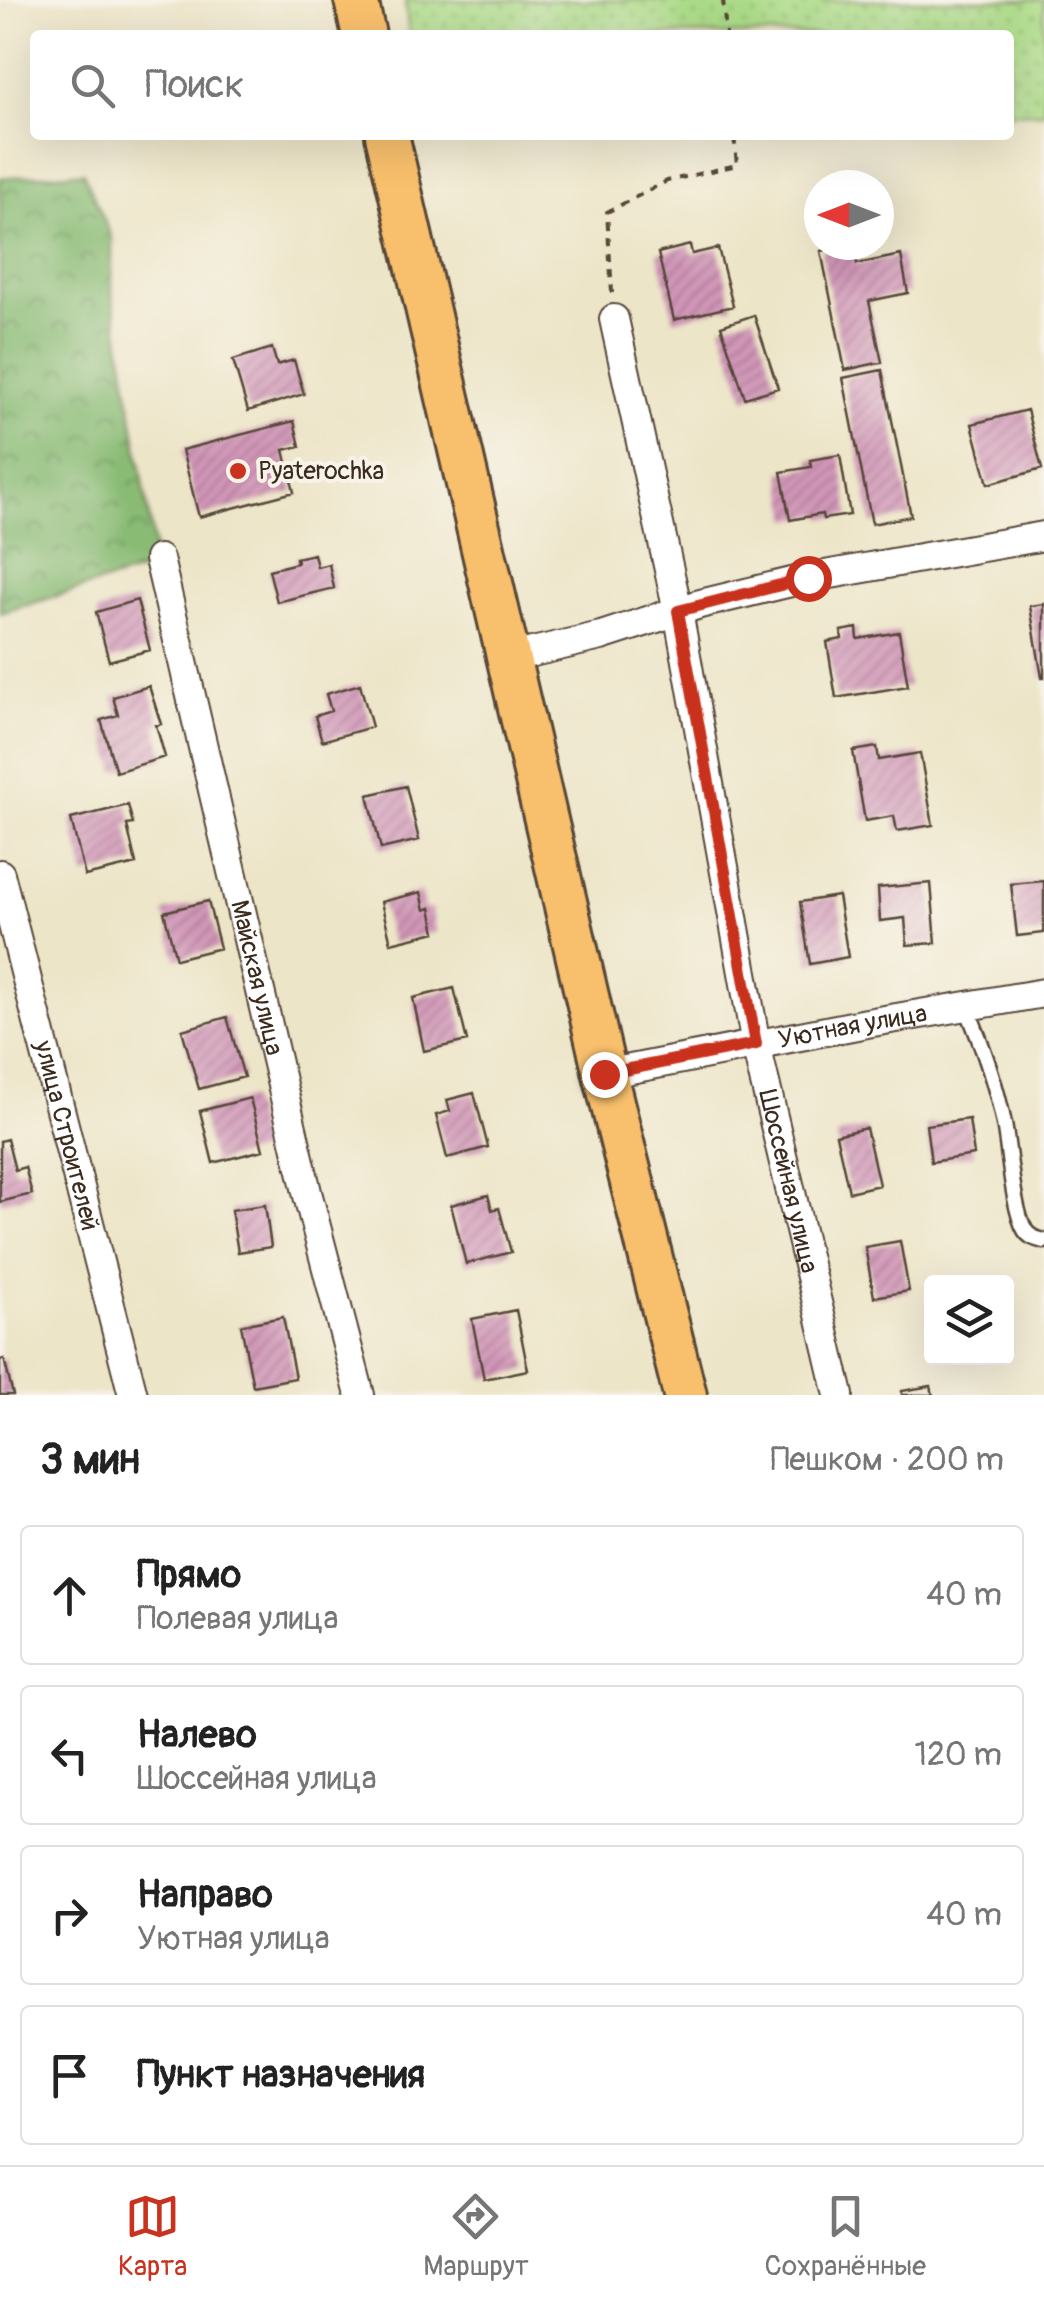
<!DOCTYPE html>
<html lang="ru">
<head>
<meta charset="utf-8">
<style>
  body { margin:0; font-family:Pangolin,sans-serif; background:#f2f2f2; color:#222 }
  .controls { position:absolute; right:30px; bottom:30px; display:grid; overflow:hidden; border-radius:10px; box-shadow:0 10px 40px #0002 }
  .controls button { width:90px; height:90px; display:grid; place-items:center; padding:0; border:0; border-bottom:2px solid #e0e0e0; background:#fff; color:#222; font:50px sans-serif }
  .compass { position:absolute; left:804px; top:170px; width:90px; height:90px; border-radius:50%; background:#fff; box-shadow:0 10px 40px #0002; rotate:270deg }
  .stop { position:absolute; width:30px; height:30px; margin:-22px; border:8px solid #c8321e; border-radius:50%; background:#fff }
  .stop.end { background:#c8321e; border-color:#fff; box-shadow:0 2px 10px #0008 }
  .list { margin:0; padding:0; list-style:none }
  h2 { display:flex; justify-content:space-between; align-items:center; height:130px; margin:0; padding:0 40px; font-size:42px }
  h2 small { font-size:32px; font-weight:400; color:#767676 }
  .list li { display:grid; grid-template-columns:65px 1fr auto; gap:30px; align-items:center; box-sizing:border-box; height:140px; margin:0 20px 20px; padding:0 20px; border:2px solid #e0e0e0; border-radius:10px }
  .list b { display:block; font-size:38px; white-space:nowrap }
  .list p { margin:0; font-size:32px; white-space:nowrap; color:#767676 }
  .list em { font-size:32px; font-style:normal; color:#767676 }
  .icon { flex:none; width:55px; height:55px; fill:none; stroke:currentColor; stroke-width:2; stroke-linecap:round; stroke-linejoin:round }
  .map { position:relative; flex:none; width:1044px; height:1395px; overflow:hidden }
  .search { position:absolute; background:#fff; box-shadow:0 10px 40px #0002; left:30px; right:30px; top:30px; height:110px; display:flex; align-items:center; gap:25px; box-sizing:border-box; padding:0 35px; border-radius:10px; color:#767676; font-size:38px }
  .sheet { height:770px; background:#fff }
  nav { display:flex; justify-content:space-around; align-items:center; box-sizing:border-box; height:140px; border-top:2px solid #e0e0e0; background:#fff; font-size:28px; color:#767676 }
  nav a { display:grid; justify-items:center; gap:5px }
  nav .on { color:#c8321e }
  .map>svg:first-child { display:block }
  .grass { fill:url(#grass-dots); stroke:#748253; stroke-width:2.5 }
  .forest { fill:url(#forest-crowns); stroke:#627249; stroke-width:2.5 }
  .building { fill:url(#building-hatch) }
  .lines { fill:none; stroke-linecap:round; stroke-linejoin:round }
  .service-casing { stroke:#564638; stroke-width:19 }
  .minor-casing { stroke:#564638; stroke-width:32 }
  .primary-casing { stroke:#564638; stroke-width:48 }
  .path { stroke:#564638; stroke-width:4; stroke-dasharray:8 8; stroke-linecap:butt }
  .service { stroke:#fff; stroke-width:14 }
  .minor { stroke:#fff; stroke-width:28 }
  .primary { stroke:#f8bf6c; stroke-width:42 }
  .route { stroke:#c8321e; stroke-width:12 }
  .poi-dot { fill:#c8321e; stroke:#f7f3e8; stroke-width:4 }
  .labels { text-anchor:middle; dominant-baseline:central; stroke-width:8; stroke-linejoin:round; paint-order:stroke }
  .poi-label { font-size:25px; fill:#3b2a1e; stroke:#f7f3e8; text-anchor:start }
  .street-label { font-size:25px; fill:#3b2a1e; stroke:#f7f3e8 }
</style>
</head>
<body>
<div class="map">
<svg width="1044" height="1395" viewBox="0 0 1044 1395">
  <defs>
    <pattern id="grass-dots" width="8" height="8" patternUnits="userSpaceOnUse" patternTransform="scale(2.5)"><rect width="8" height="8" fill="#acdb88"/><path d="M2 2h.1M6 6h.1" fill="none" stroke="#95bc75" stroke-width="1.8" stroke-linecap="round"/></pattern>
    <pattern id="forest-crowns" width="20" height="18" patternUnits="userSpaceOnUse" patternTransform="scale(2.5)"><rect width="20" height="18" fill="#89bb74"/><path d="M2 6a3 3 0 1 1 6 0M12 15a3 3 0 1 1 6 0" fill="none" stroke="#71985f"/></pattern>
    <pattern id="building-hatch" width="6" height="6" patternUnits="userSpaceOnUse" patternTransform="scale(2.5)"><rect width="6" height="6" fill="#d196b8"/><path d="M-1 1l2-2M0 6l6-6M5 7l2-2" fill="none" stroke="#ab7b95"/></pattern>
  </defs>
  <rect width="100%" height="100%" fill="#f7f3e8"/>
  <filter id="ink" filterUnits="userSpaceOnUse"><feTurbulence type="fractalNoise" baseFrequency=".01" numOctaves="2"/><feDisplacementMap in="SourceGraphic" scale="20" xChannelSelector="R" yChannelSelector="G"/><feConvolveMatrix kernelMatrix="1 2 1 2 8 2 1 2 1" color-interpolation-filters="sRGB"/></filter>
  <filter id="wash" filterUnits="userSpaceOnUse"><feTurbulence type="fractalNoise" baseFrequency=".0048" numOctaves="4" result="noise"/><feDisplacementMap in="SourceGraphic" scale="40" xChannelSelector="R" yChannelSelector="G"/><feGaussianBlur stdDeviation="2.25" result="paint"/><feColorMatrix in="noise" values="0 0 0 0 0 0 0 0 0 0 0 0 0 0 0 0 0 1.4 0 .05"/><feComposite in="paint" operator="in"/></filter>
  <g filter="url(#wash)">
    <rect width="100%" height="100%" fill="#ede5c8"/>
    <!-- grass -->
    <path class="grass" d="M405 0H1044V112L1009 113V35H409Z"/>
    <!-- forest -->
    <path class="forest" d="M83 172 112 238V293L157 566 0 613V178Z"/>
    <g id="blocks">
      <!-- building -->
      <path class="building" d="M690 245 692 254 718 248 733 306 674 320 658 253Z
        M854 245 857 264 901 255 908 293 869 301 882 362 845 370 821 251Z
        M754 315 778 388 745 398 721 326Z
        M272 348 277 365 294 360 304 394 248 411 233 360Z
        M882 370 911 516 872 524 843 378Z
        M1027 410 1042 469 988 484 972 424Z
        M294 421 300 446 284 450 294 492 199 517 182 450Z
        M840 455 850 515 823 519 822 514 790 520 781 472 811 467 810 460Z
        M314 554 317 567 329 564 334 588 277 602 269 570 297 563 296 558Z
        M137 600 150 650 109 661 96 612Z
        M1044 604V678H1042L1030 606Z
        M857 628 858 639 899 632 908 686 836 698 827 642 842 639 841 631Z
        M360 684 372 727 322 741 315 716 331 711 326 694Z
        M149 686 161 724 156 725 165 757 116 772 101 720 118 715 113 697Z
        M877 747 879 760 920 753 933 825 897 831 894 816 865 821 853 751Z
        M406 786 419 840 381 849 368 795Z
        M128 805 133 824 127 825 136 864 85 876 71 819Z
        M1044 881V933L1017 936 1011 884Z
        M931 883 936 943 907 945 905 918 880 921 878 888Z
        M421 892 425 910 431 908 436 932 391 943 381 902Z
        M838 896 848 957 810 964 800 902Z
        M208 901 220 948 176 959 164 912Z
        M454 988 467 1041 424 1051 413 998Z
        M227 1017 244 1077 199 1089 182 1030Z
        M474 1093 488 1147 447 1158 436 1115 450 1111 447 1100Z
        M250 1098 263 1150 213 1163 200 1111Z
        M969 1119 974 1155 931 1162 926 1125Z
        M866 1128 879 1185 849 1192 836 1135Z
        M7 1139 15 1170 25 1167 32 1194 0 1202V1141Z
        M488 1195 492 1210 499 1208 511 1252 466 1264 451 1205Z
        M265 1205 271 1247 238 1252 231 1210Z
        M900 1241 909 1291 874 1297 865 1247Z
        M516 1310 528 1370 484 1379 472 1319Z
        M283 1317 295 1378 253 1386 241 1325Z
        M4 1359 13 1395H0V1360Z
        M931 1386 933 1395H902V1391Z"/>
    </g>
  </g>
  <g filter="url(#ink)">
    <use href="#blocks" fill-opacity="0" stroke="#564638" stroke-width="2.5"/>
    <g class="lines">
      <defs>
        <path id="service" d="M966 1006C982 1044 996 1083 1004 1124 1009 1149 1013 1210 1025 1230 1029 1237 1036 1239 1044 1241"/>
        <g id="minor">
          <path id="s1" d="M614 319 678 611 756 1045 839 1395"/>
          <path id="s2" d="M159 559 307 1192 360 1395"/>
          <path d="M507 658 601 636 700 604 808 578 1044 536"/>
          <path id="s3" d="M0 874 133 1395"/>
          <path id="s4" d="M605 1074 867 1023 1044 993"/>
        </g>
        <path id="primary" d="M356 0 364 35
          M387 135 605 1074 685 1395"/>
      </defs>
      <!-- service casing -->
      <use href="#service" class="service-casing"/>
      <!-- minor casing -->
      <use href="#minor" class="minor-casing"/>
      <!-- primary casing -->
      <use href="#primary" class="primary-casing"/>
      <!-- path -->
      <path class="path" d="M723 0 726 35
        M612 293 607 212 667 181 737 165 734 135"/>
      <!-- service -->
      <use href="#service" class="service"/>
      <!-- minor -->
      <use href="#minor" class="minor"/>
      <!-- primary -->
      <use href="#primary" class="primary"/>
    </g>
  </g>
  <g class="lines" filter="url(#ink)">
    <!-- route -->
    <path class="route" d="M604 1074 756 1044 678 611 808 578"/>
  </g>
  <!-- markers -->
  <circle class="poi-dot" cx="238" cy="471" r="10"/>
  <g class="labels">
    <!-- poi labels -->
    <g class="poi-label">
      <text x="258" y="471">Pyaterochka</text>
    </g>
    <!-- street labels -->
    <g class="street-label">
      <text stroke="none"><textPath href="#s2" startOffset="430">Майская улица</textPath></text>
      <text stroke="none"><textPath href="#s4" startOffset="252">Уютная улица</textPath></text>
      <text stroke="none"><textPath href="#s3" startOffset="270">улица Строителей</textPath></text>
      <text stroke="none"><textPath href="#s1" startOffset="880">Шоссейная улица</textPath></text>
    </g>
  </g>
</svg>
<div class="controls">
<button><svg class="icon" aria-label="layers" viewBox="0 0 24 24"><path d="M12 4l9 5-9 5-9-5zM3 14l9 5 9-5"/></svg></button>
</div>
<svg class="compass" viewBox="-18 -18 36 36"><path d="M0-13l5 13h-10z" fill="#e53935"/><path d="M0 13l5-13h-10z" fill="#767676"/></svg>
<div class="stop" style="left:808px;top:578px"></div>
<div class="stop end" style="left:604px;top:1074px"></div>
<div class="search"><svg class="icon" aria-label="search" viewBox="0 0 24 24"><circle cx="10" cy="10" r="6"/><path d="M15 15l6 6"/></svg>Поиск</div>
</div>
<section class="sheet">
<h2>3 мин<small>Пешком · 200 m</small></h2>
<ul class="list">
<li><svg class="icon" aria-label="ahead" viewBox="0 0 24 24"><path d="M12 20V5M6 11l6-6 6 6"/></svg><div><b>Прямо</b><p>Полевая улица</p></div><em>40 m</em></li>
<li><svg class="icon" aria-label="left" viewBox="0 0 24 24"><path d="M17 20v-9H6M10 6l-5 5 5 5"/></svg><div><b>Налево</b><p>Шоссейная улица</p></div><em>120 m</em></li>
<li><svg class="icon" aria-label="right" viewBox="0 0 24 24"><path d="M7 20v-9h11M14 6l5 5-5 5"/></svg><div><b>Направо</b><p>Уютная улица</p></div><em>40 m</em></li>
<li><svg class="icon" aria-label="arrive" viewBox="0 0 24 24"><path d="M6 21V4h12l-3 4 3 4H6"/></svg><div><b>Пункт назначения</b></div></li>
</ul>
</section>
<nav>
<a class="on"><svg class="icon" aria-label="map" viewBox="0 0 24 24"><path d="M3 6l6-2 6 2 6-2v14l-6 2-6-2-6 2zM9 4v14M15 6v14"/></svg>Карта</a>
<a><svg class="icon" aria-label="directions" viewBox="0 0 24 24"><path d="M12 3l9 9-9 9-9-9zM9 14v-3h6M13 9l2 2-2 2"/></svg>Маршрут</a>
<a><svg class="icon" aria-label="saved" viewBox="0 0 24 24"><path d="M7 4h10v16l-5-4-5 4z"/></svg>Сохранённые</a>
</nav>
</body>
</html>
